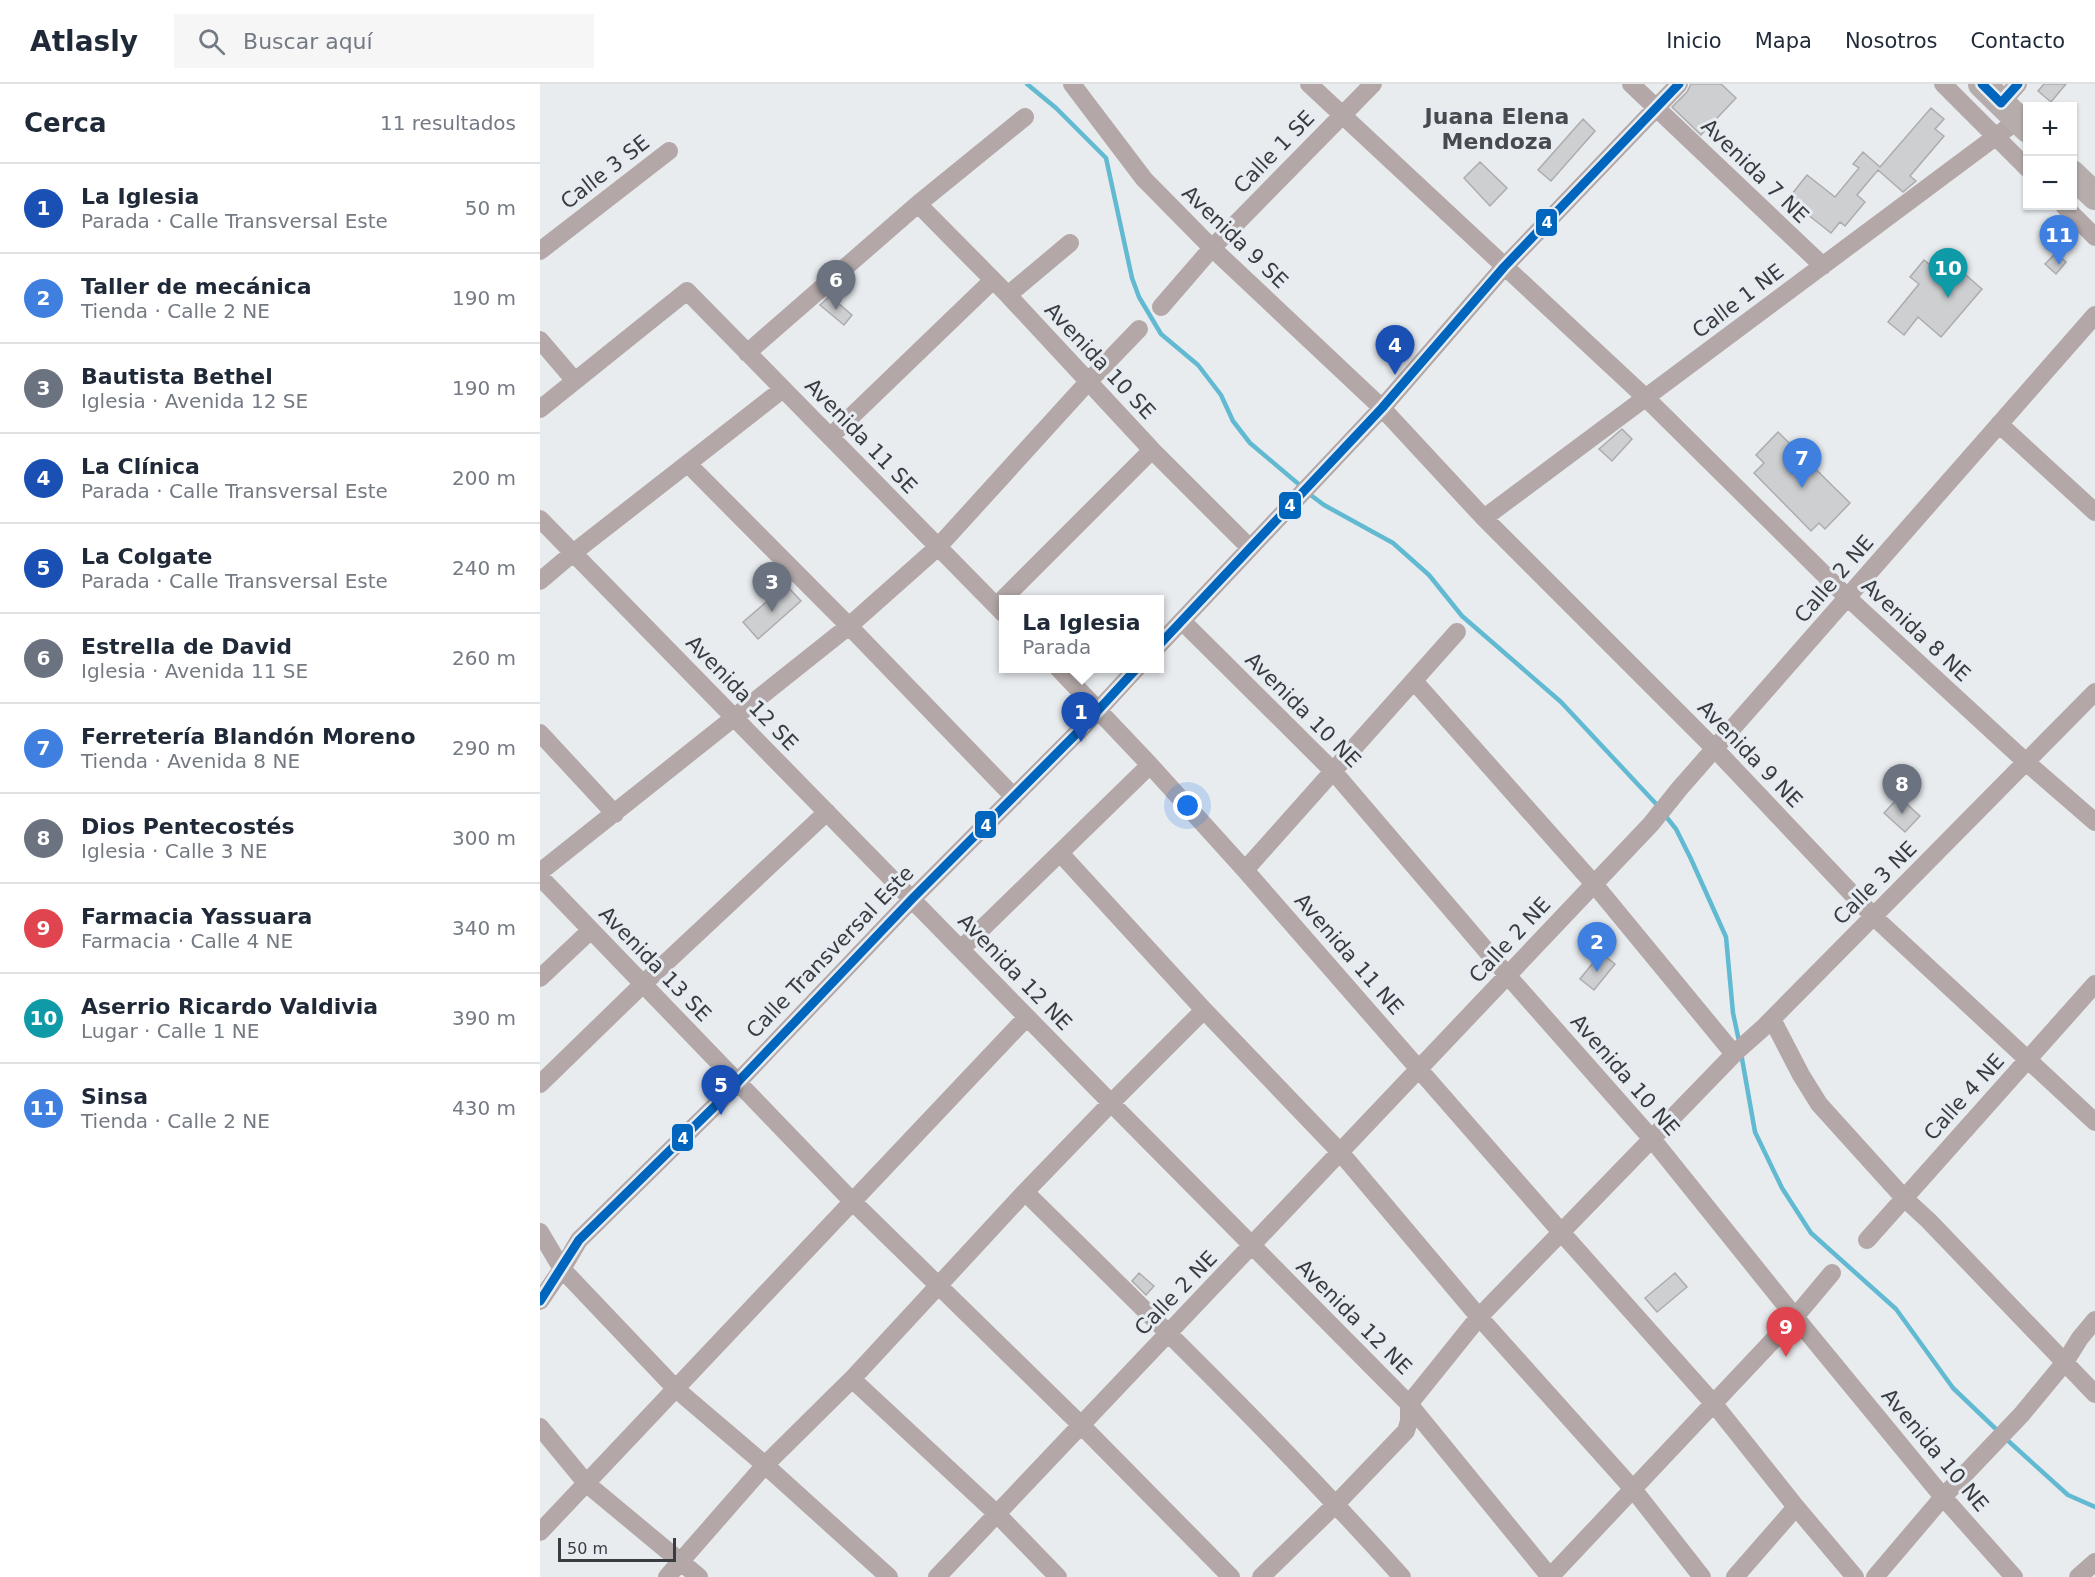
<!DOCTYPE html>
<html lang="es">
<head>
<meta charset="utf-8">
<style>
  body { margin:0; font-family:"DejaVu Sans",sans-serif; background:#f6f6f7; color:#1f2937 }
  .controls { position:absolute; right:18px; top:18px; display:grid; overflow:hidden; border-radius:0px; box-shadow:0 2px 4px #0004 }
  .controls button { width:54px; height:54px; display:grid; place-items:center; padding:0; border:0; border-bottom:2px solid #e0e1e3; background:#fff; color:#1f2937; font:30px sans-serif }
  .scale { position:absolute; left:18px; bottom:15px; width:118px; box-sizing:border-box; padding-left:6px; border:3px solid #3a3d3f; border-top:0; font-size:16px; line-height:21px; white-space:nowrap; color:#3a3d3f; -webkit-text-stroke:4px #e6ecf2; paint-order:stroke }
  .you { position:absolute; left:648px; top:722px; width:21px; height:21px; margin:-15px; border:4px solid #fff; border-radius:50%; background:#1a73e8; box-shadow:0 0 0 9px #1a73e833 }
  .badge { display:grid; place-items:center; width:39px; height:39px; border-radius:50%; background:#2563eb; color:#fff; font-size:20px; font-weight:700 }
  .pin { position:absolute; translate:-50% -50px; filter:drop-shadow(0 2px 3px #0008) }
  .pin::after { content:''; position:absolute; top:32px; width:21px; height:18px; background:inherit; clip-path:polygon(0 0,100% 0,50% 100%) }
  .popup { position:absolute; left:459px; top:511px; width:165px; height:78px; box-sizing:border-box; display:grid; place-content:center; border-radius:0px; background:#fff; filter:drop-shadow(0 2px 4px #0005); font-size:20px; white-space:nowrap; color:#747a83 }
  .popup b { font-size:22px; color:#1f2937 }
  .popup::after { content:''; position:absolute; left:50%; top:100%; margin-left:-12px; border:12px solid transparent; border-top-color:#fff }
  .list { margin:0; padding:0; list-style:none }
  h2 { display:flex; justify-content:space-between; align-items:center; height:78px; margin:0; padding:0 24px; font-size:26px }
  h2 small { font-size:20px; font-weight:400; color:#747a83 }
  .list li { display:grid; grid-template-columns:39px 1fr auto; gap:18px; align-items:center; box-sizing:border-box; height:90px; padding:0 24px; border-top:2px solid #e0e1e3 }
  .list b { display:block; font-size:22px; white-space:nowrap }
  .list p { margin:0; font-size:20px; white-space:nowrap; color:#747a83 }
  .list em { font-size:20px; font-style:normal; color:#747a83 }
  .icon { flex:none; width:33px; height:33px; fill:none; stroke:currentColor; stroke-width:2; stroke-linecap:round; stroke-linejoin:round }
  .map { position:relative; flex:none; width:1555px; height:1493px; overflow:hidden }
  header { display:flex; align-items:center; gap:36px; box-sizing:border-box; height:84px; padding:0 30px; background:#fff; border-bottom:2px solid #e0e1e3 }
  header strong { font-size:28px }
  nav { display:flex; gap:33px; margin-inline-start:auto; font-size:21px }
  .search { width:420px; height:54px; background:#f6f6f7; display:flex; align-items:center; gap:15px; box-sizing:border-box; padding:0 21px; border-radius:0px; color:#747a83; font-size:22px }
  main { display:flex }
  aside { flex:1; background:#fff }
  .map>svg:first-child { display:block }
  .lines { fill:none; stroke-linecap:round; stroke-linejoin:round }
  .stream { stroke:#61bad1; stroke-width:4.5 }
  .building { fill:#cecfd1; stroke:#acacaf; stroke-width:1.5 }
  .minor { stroke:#b3a8a7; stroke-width:18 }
  .trunk { stroke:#b5acac; stroke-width:28 }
  .bus-1-casing { stroke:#e6ecf2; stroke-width:14 }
  .bus-1 { stroke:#0065bd; stroke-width:9 }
  .labels { text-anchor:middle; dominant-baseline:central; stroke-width:6; stroke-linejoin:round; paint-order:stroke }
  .street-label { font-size:21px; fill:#3a3d3f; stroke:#e6ecf2 }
  .neighbourhood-label { font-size:22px; font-weight:bold; fill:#474b50; stroke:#e6ecf2 }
  .line-badge { stroke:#e6ecf2; stroke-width:2 }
  .badge-label { font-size:16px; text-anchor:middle; font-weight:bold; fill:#fff }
</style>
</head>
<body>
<header>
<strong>Atlasly</strong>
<div class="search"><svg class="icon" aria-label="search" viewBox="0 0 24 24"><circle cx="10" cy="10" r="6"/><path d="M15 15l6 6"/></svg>Buscar aquí</div>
<nav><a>Inicio</a><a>Mapa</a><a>Nosotros</a><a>Contacto</a></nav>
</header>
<main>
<aside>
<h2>Cerca<small>11 resultados</small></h2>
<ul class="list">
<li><span class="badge" style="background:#1a4fb4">1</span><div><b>La Iglesia</b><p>Parada · Calle Transversal Este</p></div><em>50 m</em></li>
<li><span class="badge" style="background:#3f7fe0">2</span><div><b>Taller de mecánica</b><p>Tienda · Calle 2 NE</p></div><em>190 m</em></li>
<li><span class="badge" style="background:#6b7280">3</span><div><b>Bautista Bethel</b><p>Iglesia · Avenida 12 SE</p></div><em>190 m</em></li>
<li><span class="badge" style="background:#1a4fb4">4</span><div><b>La Clínica</b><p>Parada · Calle Transversal Este</p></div><em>200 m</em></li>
<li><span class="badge" style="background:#1a4fb4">5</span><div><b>La Colgate</b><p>Parada · Calle Transversal Este</p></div><em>240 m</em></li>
<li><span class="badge" style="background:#6b7280">6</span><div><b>Estrella de David</b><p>Iglesia · Avenida 11 SE</p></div><em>260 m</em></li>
<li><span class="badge" style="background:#3f7fe0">7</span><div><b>Ferretería Blandón Moreno</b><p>Tienda · Avenida 8 NE</p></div><em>290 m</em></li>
<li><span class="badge" style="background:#6b7280">8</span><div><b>Dios Pentecostés</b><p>Iglesia · Calle 3 NE</p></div><em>300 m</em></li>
<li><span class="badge" style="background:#e0444e">9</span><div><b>Farmacia Yassuara</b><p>Farmacia · Calle 4 NE</p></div><em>340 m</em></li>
<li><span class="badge" style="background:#0f9aa8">10</span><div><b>Aserrio Ricardo Valdivia</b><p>Lugar · Calle 1 NE</p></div><em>390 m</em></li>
<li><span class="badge" style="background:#3f7fe0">11</span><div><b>Sinsa</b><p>Tienda · Calle 2 NE</p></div><em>430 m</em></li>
</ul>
</aside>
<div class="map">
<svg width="1555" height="1493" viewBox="0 0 1555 1493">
  <rect width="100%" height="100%" fill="#e9ecef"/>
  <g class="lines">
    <!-- stream -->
    <path class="stream" d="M487 0 516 24 566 74 592 194 599 213 621 250 658 281 681 311 693 337 710 359 762 403
      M768 409 784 421 853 459 889 491 922 532 1021 618 1119 723
      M1124 730 1136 745 1151 775 1186 853 1193 929 1199 957
      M1201 969 1215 1048 1242 1104 1271 1149 1356 1225 1413 1304 1459 1348
      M1465 1354 1528 1411 1555 1423"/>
  </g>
  <!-- building -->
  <path class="building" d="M1151 0H1181L1196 14 1161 51 1132 23 1147 8Z
    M1504 0H1526L1511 18 1498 7Z
    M1391 24 1404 35 1395 45 1404 52 1370 92 1376 97 1363 108 1338 86 1317 111 1325 118 1305 142 1300 138 1291 149 1248 115 1267 91 1295 113 1319 84 1313 80 1323 68 1340 83Z
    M1043 35 1055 47 1011 97 998 86Z
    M940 78 967 104 950 122 924 94Z
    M1516 169 1526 178 1516 190 1505 180Z
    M1406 174 1442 205 1401 253 1378 233 1364 251 1348 238 1379 200 1370 193 1384 176 1396 186Z
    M290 212 312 231 304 241 280 221Z
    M1082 345 1092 355 1072 377 1059 365Z
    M1238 348 1310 419 1285 445 1279 439 1271 447 1214 389 1224 379 1216 371Z
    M246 501 261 517 218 555 203 538Z
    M1359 713 1380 732 1365 748 1344 729Z
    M1061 869 1075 880 1054 906 1040 895Z
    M599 1189 614 1202 606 1211 592 1197Z
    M1135 1189 1147 1203 1117 1228 1105 1214Z"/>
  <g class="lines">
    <!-- minor -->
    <path class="minor" d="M532 0 604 95 672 164 842 324 944 434 1175 665 1334 833 1555 1038
      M769 0 1106 314 1307 513 1486 678 1555 738
      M1091 0 1283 182
      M1403 0 1488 85
      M1461 19 1478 0
      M378 120 468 211 612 366 710 464
      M1524 122 1555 153
      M0 167 129 67
      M468 211 530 159
      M621 223 672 164 833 0
      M0 256 35 297
      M207 269 378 120 485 33
      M0 325 147 207 463 529
      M1459 340 1555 428
      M290 353 452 197
      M148 380 309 542 474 713
      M944 434 1478 36
      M0 435 571 1019 485 1108 312 1295 225 1381 127 1493
      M0 497 33 469 243 305
      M456 522 612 366
      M642 537 793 687 968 892 1112 1055 1255 1233 1403 1413 1474 1493
      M619 561 842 324 964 183 1139 0
      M518 584 610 681 705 786 1021 1148 1174 1320 1256 1423 1315 1493
      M874 597 1054 800 1194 970
      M0 649 75 730
      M520 769 664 926 800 1068 939 1233 1093 1405 1162 1493
      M705 786 917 548
      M0 788 309 542 398 463 548 298 599 245
      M0 793 313 1118 541 1341 691 1493
      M421 865 610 681
      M0 894 51 846
      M664 926 571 1019 869 1320 1010 1493
      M1232 935 1261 991 1279 1020 1364 1114 1389 1137 1555 1310
      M0 1000 103 900 287 728
      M485 1108C613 1234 742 1359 862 1493
      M0 1148 22 1185 136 1305 225 1381 349 1493
      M1327 1156 1555 900
      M0 1217 22 1185 39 1156 173 1024 372 815 539 647 597 584
      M312 1295 457 1430 518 1493
      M0 1343 47 1400 159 1493
      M0 1448 487 933
      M397 1493 1111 740 1140 704 1555 231
      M721 1493 796 1420 866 1347 869 1337V1320L939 1233 1197 967 1223 944 1555 608
      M1010 1493 1255 1233 1292 1189
      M1195 1493 1256 1423
      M1335 1493 1403 1413 1482 1330 1525 1278 1540 1254 1555 1236
      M1538 1493 1555 1478"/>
    <!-- trunk -->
    <path class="trunk" d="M1442 0 1488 45
      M1532 90 1555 112"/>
    <defs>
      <path id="bus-1" d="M1442 0 1461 19 1478 0
        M619 561 842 324 964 183 1139 0
        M0 1217 39 1156 173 1024 372 815 539 647 597 584"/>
    </defs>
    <!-- bus-1 casing -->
    <use href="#bus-1" class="bus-1-casing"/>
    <!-- bus-1 -->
    <use href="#bus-1" class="bus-1"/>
  </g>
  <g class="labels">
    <!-- street labels -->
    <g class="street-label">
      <text transform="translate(734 68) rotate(-46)">Calle 1 SE</text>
      <text transform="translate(1215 87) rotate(44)">Avenida 7 NE</text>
      <text transform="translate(65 88) rotate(-38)">Calle 3 SE</text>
      <text transform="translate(695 153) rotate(44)">Avenida 9 SE</text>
      <text transform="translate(1198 217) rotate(-37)">Calle 1 NE</text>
      <text transform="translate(560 277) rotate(47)">Avenida 10 SE</text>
      <text transform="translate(321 352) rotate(46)">Avenida 11 SE</text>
      <text transform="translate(1294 495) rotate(-49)">Calle 2 NE</text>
      <text transform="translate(1376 546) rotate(43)">Avenida 8 NE</text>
      <text transform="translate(202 609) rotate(46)">Avenida 12 SE</text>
      <text transform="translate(763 626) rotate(45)">Avenida 10 NE</text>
      <text transform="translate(1210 670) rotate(46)">Avenida 9 NE</text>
      <text transform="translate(1335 799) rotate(-45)">Calle 3 NE</text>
      <text transform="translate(970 856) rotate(-47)">Calle 2 NE</text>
      <text transform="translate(290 868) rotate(-46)">Calle Transversal Este</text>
      <text transform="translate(809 870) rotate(49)">Avenida 11 NE</text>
      <text transform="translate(115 880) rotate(46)">Avenida 13 SE</text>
      <text transform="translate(475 888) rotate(46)">Avenida 12 NE</text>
      <text transform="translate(1085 991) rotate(49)">Avenida 10 NE</text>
      <text transform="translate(1424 1013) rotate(-48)">Calle 4 NE</text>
      <text transform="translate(636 1209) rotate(-46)">Calle 2 NE</text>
      <text transform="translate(814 1233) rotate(45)">Avenida 12 NE</text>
      <text transform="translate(1395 1366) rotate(50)">Avenida 10 NE</text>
    </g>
    <!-- neighbourhood labels -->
    <g class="neighbourhood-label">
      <text x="957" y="32">Juana Elena<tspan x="957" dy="25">Mendoza</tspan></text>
    </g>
  </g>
  <g class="line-badge">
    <rect x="995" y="124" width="23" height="29" rx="6" fill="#0065bd"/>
    <rect x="738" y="407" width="24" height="29" rx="6" fill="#0065bd"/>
    <rect x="434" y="726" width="23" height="29" rx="6" fill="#0065bd"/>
    <rect x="131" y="1039" width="23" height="29" rx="6" fill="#0065bd"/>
  </g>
  <g class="badge-label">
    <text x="1007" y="144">4</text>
    <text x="750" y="427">4</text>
    <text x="446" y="747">4</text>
    <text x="143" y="1060">4</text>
  </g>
</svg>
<div class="controls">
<button>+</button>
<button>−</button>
</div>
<div class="scale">50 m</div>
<div class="you"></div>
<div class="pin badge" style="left:541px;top:658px;background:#1a4fb4">1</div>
<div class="popup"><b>La Iglesia</b>Parada</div>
<div class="pin badge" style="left:1057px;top:888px;background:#3f7fe0">2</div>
<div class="pin badge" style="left:232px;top:528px;background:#6b7280">3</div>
<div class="pin badge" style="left:855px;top:291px;background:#1a4fb4">4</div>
<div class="pin badge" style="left:181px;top:1031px;background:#1a4fb4">5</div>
<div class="pin badge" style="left:296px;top:226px;background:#6b7280">6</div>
<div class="pin badge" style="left:1262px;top:404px;background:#3f7fe0">7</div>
<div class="pin badge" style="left:1362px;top:730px;background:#6b7280">8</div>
<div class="pin badge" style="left:1246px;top:1273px;background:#e0444e">9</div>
<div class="pin badge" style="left:1408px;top:214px;background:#0f9aa8">10</div>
<div class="pin badge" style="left:1519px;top:181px;background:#3f7fe0">11</div>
</div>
</main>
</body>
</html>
